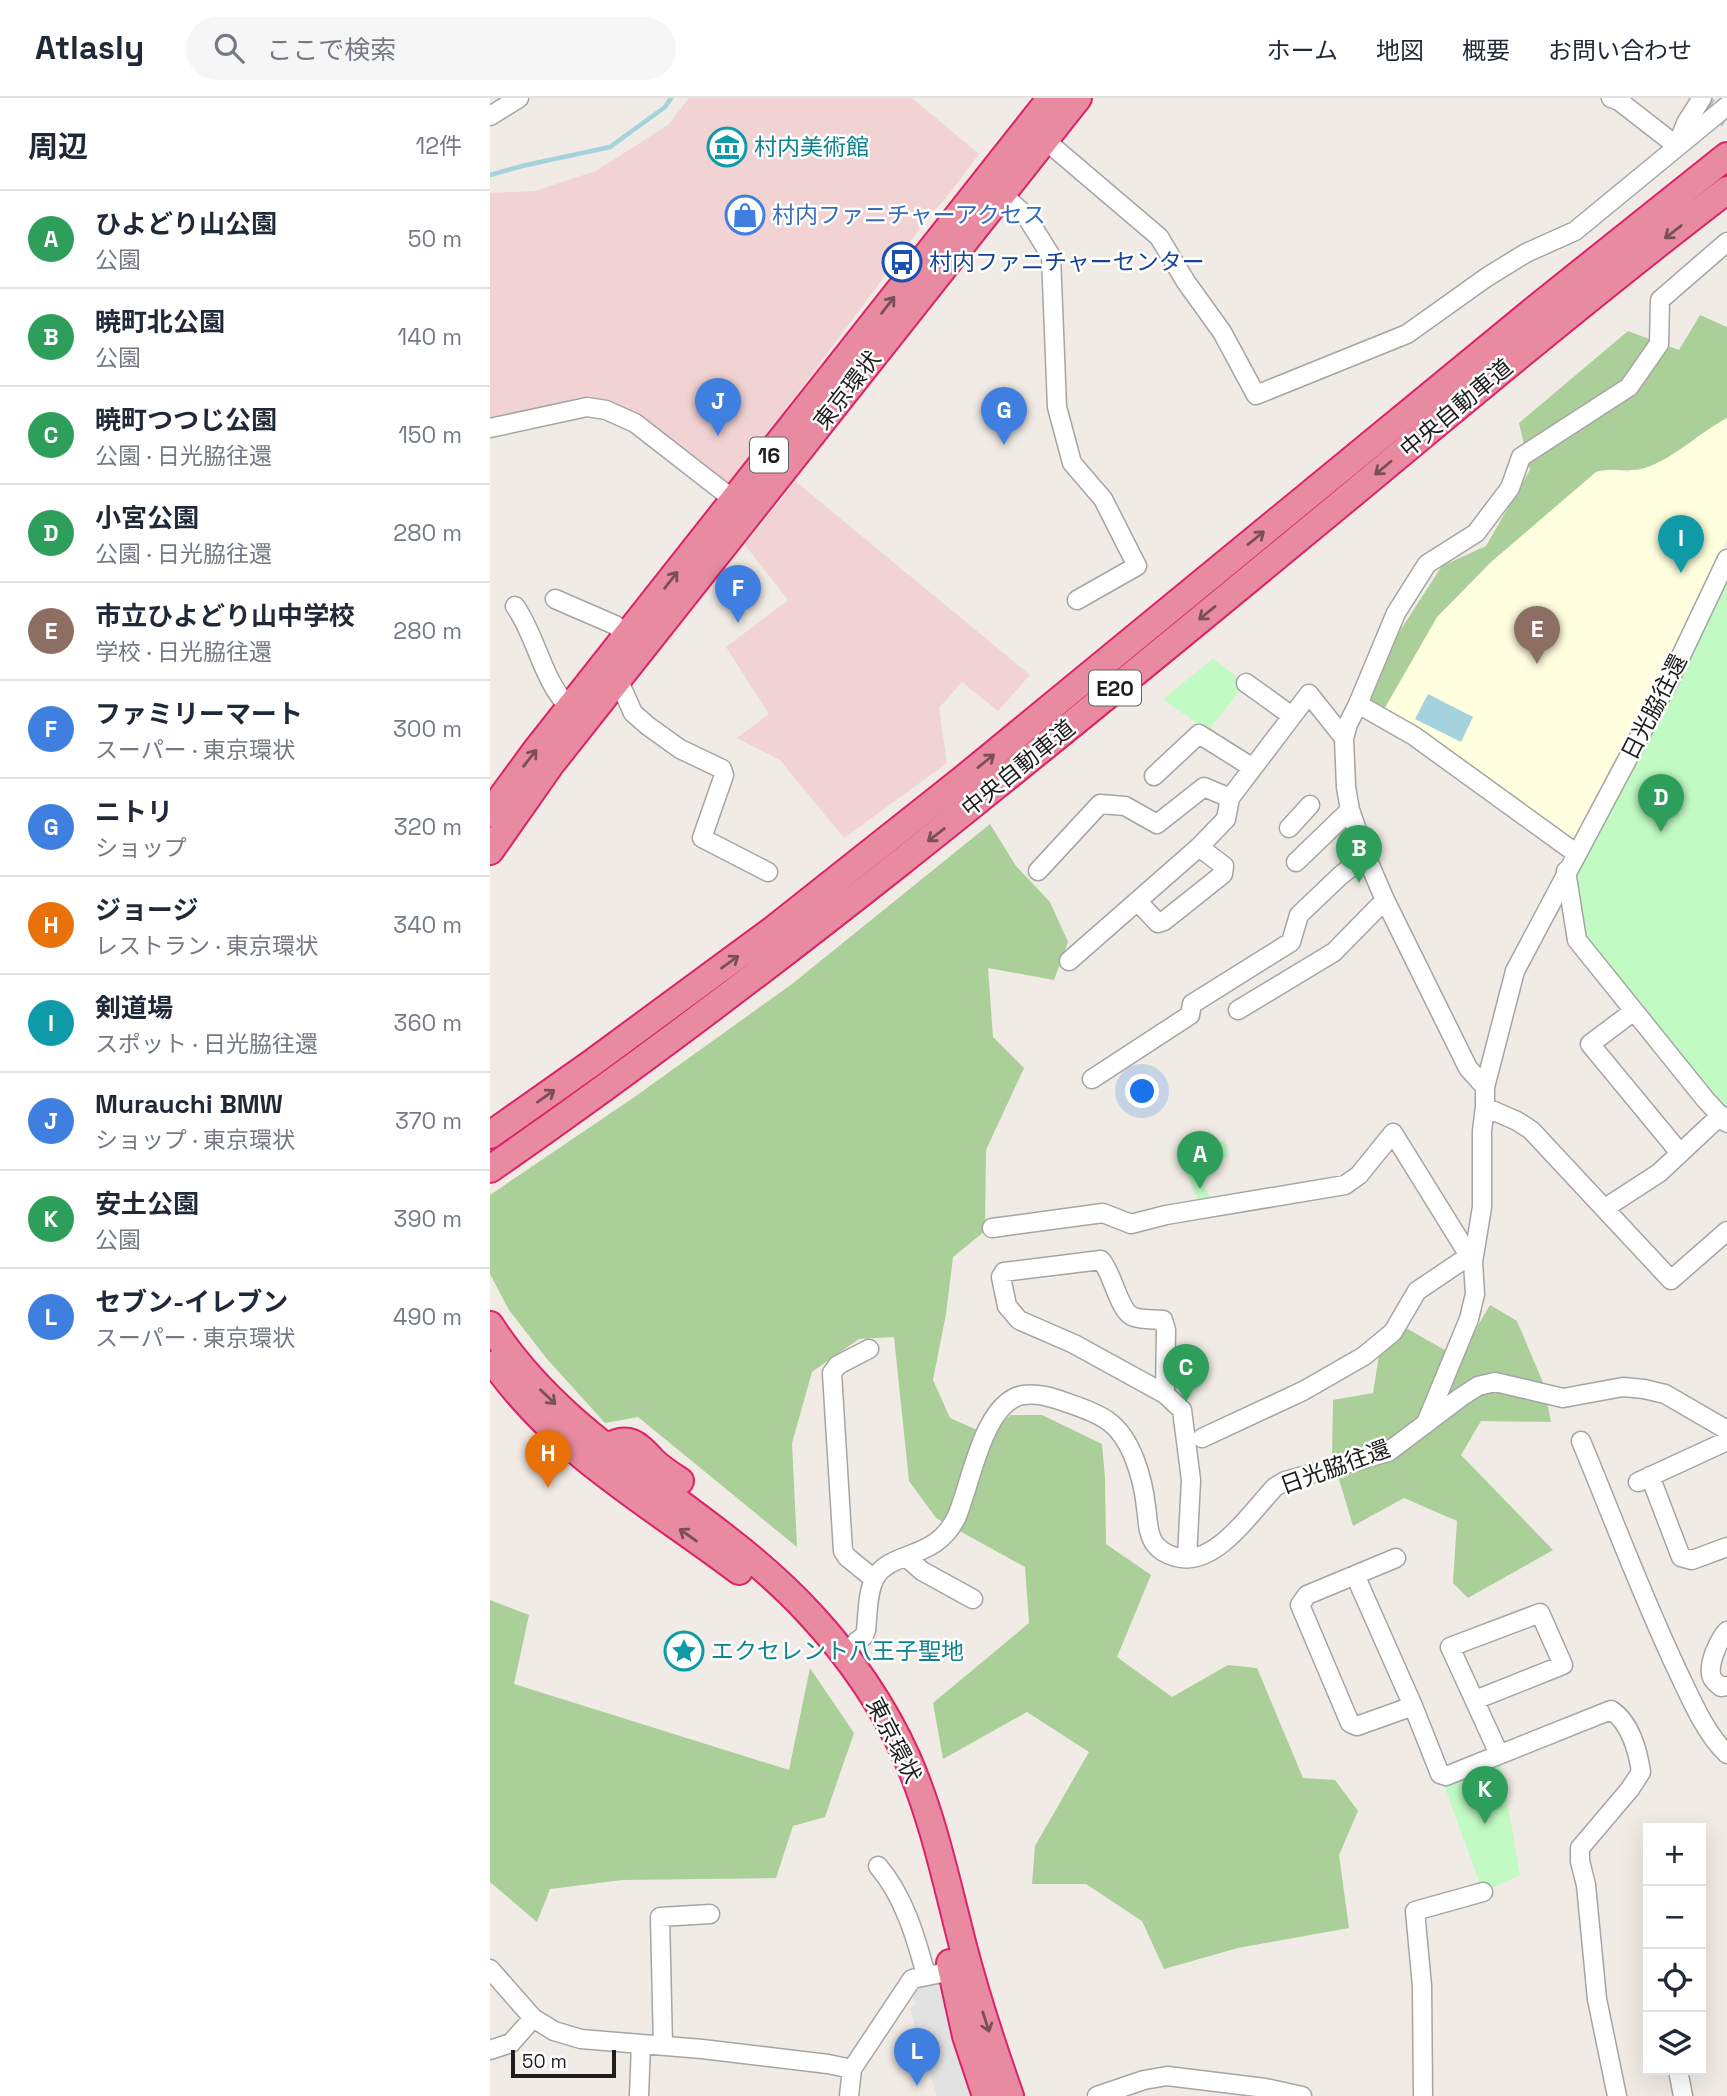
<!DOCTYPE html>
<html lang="ja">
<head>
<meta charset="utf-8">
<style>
  body { margin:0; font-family:"Space Grotesk","Noto Sans JP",sans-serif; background:#f6f6f7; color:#1f2937 }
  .controls { position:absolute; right:21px; bottom:21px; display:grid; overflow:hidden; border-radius:0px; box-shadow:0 7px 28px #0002 }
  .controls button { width:63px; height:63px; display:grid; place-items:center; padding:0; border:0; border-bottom:2px solid #e0e1e3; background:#fff; color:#1f2937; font:35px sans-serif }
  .scale { position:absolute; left:21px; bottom:18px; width:105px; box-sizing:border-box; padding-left:7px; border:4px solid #1e1e1e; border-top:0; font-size:19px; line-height:24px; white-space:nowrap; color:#1e1e1e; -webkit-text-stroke:5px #fff; paint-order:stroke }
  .you { position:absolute; left:653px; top:994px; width:24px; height:24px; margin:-18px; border:5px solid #fff; border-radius:50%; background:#1a73e8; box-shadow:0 0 0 10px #1a73e833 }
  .badge { display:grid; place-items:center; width:46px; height:46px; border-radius:50%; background:#db2777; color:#fff; font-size:23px; font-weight:700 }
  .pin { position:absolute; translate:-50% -58px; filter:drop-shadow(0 2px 4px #0008) }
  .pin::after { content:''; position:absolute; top:37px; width:24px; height:21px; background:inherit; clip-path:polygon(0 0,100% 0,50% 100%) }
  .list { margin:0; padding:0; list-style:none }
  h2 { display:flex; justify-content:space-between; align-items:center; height:91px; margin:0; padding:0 28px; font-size:30px }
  h2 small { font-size:23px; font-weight:400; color:#747a83 }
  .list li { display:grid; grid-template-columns:46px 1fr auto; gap:21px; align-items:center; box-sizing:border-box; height:98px; padding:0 28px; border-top:2px solid #e0e1e3 }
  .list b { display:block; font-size:26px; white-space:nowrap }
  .list p { margin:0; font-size:23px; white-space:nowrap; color:#747a83 }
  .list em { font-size:23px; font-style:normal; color:#747a83 }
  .icon { flex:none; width:38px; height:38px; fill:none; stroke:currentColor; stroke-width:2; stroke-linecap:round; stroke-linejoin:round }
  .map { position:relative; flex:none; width:1237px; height:1998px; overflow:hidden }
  header { display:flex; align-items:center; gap:42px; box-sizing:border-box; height:98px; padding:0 35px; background:#fff; border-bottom:2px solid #e0e1e3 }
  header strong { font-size:33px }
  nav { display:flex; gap:38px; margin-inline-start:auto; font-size:24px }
  .search { width:490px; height:63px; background:#f6f6f7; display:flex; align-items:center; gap:18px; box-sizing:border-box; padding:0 24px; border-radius:38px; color:#747a83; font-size:26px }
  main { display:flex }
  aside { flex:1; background:#fff }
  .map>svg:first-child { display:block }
  .commercial { fill:#f1d3d3 }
  .education { fill:#fffede }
  .forest { fill:#abcf99 }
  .park { fill:#c1fac3 }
  .parking { fill:#e2e2e2 }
  .water { fill:#a4d3de }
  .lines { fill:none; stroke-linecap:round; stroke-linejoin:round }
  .stream { stroke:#a4d3de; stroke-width:4.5 }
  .minor-tunnel { stroke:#c6c2bc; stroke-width:18; stroke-dasharray:18 9; stroke-linecap:butt }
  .minor-casing { stroke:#a5a5a5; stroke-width:21 }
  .highway-casing { stroke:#dd2269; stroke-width:30 }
  .minor { stroke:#fff; stroke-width:18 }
  .highway { stroke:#e88ba0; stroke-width:26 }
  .oneway { stroke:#794f58 }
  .labels { text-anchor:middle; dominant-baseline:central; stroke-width:5; stroke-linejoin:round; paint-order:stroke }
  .shield { fill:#fff; stroke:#626262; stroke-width:2 }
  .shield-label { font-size:21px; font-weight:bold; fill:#1e1e1e }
  .culture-label { font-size:23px; fill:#0d838f; stroke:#fff; text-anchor:start }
  .shop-label { font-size:23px; fill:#366cbe; stroke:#fff; text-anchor:start }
  .transit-label { font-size:23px; fill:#164399; stroke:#fff; text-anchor:start }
  .street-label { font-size:23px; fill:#1e1e1e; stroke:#fff }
</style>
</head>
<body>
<header>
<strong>Atlasly</strong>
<div class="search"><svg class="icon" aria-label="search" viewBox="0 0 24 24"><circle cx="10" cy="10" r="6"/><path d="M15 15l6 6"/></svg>ここで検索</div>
<nav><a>ホーム</a><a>地図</a><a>概要</a><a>お問い合わせ</a></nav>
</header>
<main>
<aside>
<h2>周辺<small>12件</small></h2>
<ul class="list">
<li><span class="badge" style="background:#2e9e5b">A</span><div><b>ひよどり山公園</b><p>公園</p></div><em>50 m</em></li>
<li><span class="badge" style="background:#2e9e5b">B</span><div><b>暁町北公園</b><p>公園</p></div><em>140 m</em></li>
<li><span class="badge" style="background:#2e9e5b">C</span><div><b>暁町つつじ公園</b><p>公園 · 日光脇往還</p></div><em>150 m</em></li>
<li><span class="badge" style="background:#2e9e5b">D</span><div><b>小宮公園</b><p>公園 · 日光脇往還</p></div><em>280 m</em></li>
<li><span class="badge" style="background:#8d6e63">E</span><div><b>市立ひよどり山中学校</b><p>学校 · 日光脇往還</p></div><em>280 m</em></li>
<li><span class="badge" style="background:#3f7fe0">F</span><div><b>ファミリーマート</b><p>スーパー · 東京環状</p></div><em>300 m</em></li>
<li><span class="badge" style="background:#3f7fe0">G</span><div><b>ニトリ</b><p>ショップ</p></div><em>320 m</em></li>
<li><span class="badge" style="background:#e8710a">H</span><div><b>ジョージ</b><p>レストラン · 東京環状</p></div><em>340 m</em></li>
<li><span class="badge" style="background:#0f9aa8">I</span><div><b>剣道場</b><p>スポット · 日光脇往還</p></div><em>360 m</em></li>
<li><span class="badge" style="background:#3f7fe0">J</span><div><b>Murauchi BMW</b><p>ショップ · 東京環状</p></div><em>370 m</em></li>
<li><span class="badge" style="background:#2e9e5b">K</span><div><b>安土公園</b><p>公園</p></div><em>390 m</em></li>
<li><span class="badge" style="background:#3f7fe0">L</span><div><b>セブン-イレブン</b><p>スーパー · 東京環状</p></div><em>490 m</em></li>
</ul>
</aside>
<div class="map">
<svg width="1237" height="1998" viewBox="0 0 1237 1998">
  <rect width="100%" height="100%" fill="#f0ebe4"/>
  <!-- commercial -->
  <path class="commercial" d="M199 0H422L489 56 456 100 440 117 240 386 155 324 122 306 87 300 0 323V95L45 93 106 73 178 27Z
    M305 383 540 577 508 613 472 584 449 610 457 665 354 740 290 662 247 640 279 616 236 549 298 502 255 447Z"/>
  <!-- education -->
  <path class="education" d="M1237 320V440L1222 476 1080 747 893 613 947 519 1001 464 1106 373 1117 370 1138 374Z"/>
  <!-- forest -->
  <path class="forest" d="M1210 217 1237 229V320C1210 334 1185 360 1155 370 1138 375 1123 369 1106 374L1001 464 947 519 893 613 879 607 904 542 952 468 996 448 1040 372 1029 325 1138 233 1189 252Z
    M500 726 526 768 560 804 578 844 564 882 498 870 503 939 534 970 496 1052 495 1133 463 1159 456 1216 443 1282 460 1320 496 1336 521 1317H552L612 1346 615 1380 616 1446 661 1477 627 1559 682 1599 738 1567 767 1570 813 1680 845 1682 868 1713 849 1757 859 1830 748 1850 674 1871 652 1823 596 1786H542L545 1748 599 1654 537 1614 453 1661 443 1605 539 1525 535 1469 446 1420 419 1383 404 1239 369 1241 322 1274 302 1345 307 1449 148 1319 115 1325 57 1261 19 1212 0 1176V1097L143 1000 302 886Z
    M1000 1207 1027 1223 1054 1287 1061 1324 991 1323 971 1357 1063 1452 978 1500 963 1485 967 1423 914 1400 863 1428 842 1358 843 1302 883 1295 890 1251 916 1230 969 1260Z
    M0 1502 39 1517 24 1586 299 1672 320 1570 364 1635 335 1719 303 1728 286 1780 132 1782 60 1791 47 1824 0 1784Z"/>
  <!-- park -->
  <path class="park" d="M1237 479V1025L1087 842 1080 780Z
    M723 561 756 585 718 633 673 601Z
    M735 1042 739 1057 708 1074 724 1109 712 1111 691 1063Z
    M1009 1656 1030 1777 993 1794 950 1676Z"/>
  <!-- parking -->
  <path class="parking" d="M448 1875 470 1959 483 1998H447L427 1935 420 1910 426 1907 418 1886Z"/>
  <!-- water -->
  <path class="water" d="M938 596 983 619 971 644 925 621Z"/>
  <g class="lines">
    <!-- stream -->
    <path class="stream" d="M0 77 32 68 120 49 175 9 181 0"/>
    <!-- minor-tunnel -->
    <path class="minor-tunnel" d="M1205 0 1237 21"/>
    <defs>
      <path id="minor" d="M1121 0 1129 3 1187 48 1196 25 1212 0
        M0 18 29 0
        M555 42 669 139 696 184 732 234 766 297 917 236 997 179 1036 155 1085 133 1237 8
        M512 96 536 118 561 158 567 309 582 365 613 401 647 468 587 502
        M0 330 97 309 116 312 145 325 253 409
        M65 501 125 527 137 537
        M25 508C47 539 52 583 80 610
        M128 581 143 615 158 628 190 651 232 671 234 677 212 740 278 774
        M756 585 802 618
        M868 606 906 515 937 466 986 435 1020 390 1031 359 1139 289 1169 246 1170 202 1237 144
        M664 678 709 636 763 670
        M799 730 820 707
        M806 764 860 712
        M548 773 610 706 635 708 667 726 714 689 740 700 819 596 854 640
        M1076 773 1087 842 1215 1001 1237 1025
        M647 803 668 825 674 823 733 776 734 768 709 749
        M579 863 709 749 736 721 740 700
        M748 912 844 854 895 802
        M1144 913 1100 946 1190 1055
        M602 981 700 917 702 906 801 844 809 817 851 777 876 758
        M995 989 978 970 895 802 876 758 860 712 856 689 854 640 858 626 868 606 924 638 1087 756
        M995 1009 1027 1023 1041 1032 1181 1182 1237 1133
        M1115 1110 1169 1075 1231 1017
        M502 1130 613 1115 641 1126 676 1117 855 1087 869 1077 903 1035 983 1164
        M379 1251 348 1267 342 1275 353 1453 357 1459 384 1481
        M675 1296 676 1232 673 1222C664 1221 653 1222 644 1219 629 1215 623 1175 611 1162L514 1174 511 1179 517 1208 529 1222 584 1246 675 1296 692 1312 701 1382 697 1460
        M936 1325 979 1221 985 1196 983 1164 992 1109V1033L995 1009V989L1025 873 1180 581 1237 461
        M712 1340 813 1293 874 1258 903 1234 927 1193 979 1158
        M1091 1343C1123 1420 1152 1498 1188 1574 1201 1601 1215 1635 1237 1656
        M1160 1378 1191 1459 1202 1462 1237 1449
        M1148 1384 1237 1343
        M416 1459 432 1473 483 1501
        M865 1477 923 1608 867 1628 860 1625 810 1507 817 1497 906 1460
        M1237 1533C1229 1542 1219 1563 1221 1576 1221 1581 1227 1586 1231 1589L1237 1588
        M366 1544 374 1538 376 1532C378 1516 377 1495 385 1480 400 1452 447 1463 467 1418 481 1386 493 1304 533 1297 548 1295 561 1299 575 1304 589 1309 606 1314 618 1323 642 1340 653 1381 656 1409 658 1421 657 1434 664 1445 669 1452 678 1457 686 1459 725 1470 761 1414 785 1389L795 1383 898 1354 971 1299 988 1288 1005 1284 1073 1300 1133 1289 1154 1291 1175 1296 1237 1332
        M985 1602 1073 1567 1050 1515 960 1549 1009 1656
        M923 1608 950 1676 956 1678 1121 1612C1140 1624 1148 1653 1151 1674L1140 1691 1090 1750V1763L1096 1787 1107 1901 1127 1998
        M388 1768C414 1798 426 1840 436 1877
        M0 1871 43 1920 64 1933 91 1941 212 1951 338 1966 362 1971
        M173 1948 170 1819 220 1816
        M0 1952 21 1945 43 1920
        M1188 1972 1193 1998
        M149 1998 151 1946
        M359 1998 362 1971 422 1881 462 1873
        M607 1998 654 1982 677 1978 775 1990 812 1998
        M933 1998 932 1888 925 1813 993 1794"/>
      <path id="highway" d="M0 715 47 651 561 0
        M0 753 61 666 588 0
        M0 1037 102 965 284 831 472 682 1054 204 1237 58
        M0 1071C298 864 576 632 855 402 981 297 1107 192 1237 92
        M0 1227C79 1351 222 1409 320 1516 359 1558 393 1607 417 1660 444 1722 457 1787 474 1852 487 1901 503 1950 520 1998
        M5 1266C70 1357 162 1407 249 1473
        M115 1361 116 1350C138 1336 147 1346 163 1363 171 1371 181 1377 190 1383
        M460 1865 476 1938 496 1998"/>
    </defs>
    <!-- minor casing -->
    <use href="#minor" class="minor-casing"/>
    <!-- highway casing -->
    <use href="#highway" class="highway-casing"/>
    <!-- minor -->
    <use href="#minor" class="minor"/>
    <!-- highway -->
    <use href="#highway" class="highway"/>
  </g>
  <!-- one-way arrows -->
  <defs><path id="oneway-shaft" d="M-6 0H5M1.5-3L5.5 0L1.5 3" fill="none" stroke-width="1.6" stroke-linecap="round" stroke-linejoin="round" transform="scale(1.75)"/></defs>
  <g class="oneway">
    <use href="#oneway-shaft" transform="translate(1183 134) rotate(142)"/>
    <use href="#oneway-shaft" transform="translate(398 207) rotate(-52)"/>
    <use href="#oneway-shaft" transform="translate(893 370) rotate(140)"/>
    <use href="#oneway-shaft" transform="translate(766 440) rotate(-39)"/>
    <use href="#oneway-shaft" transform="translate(181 482) rotate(-52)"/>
    <use href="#oneway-shaft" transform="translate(717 515) rotate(141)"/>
    <use href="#oneway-shaft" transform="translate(40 660) rotate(-52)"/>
    <use href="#oneway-shaft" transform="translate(496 663) rotate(-39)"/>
    <use href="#oneway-shaft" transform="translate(446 737) rotate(142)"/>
    <use href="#oneway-shaft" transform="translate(240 864) rotate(-36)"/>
    <use href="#oneway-shaft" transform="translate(56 998) rotate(-35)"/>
    <use href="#oneway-shaft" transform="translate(58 1299) rotate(44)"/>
    <use href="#oneway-shaft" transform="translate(198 1437) rotate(-145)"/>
    <use href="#oneway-shaft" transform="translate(496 1924) rotate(72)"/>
  </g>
  <!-- icons -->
  <defs>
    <symbol id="museum-ring" viewBox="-11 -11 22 22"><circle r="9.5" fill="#fff" stroke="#0f9aa8" stroke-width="1.5"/><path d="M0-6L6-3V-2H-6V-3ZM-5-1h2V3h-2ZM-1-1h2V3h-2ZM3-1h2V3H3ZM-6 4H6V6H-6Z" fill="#0f9aa8"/></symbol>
    <symbol id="shop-ring" viewBox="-11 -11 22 22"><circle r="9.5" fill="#fff" stroke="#3f7fe0" stroke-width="1.5"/><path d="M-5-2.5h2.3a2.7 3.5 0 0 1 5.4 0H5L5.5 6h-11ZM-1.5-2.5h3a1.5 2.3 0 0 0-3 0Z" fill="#3f7fe0"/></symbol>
    <symbol id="bus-ring" viewBox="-11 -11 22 22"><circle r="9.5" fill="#fff" stroke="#1a4fb4" stroke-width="1.5"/><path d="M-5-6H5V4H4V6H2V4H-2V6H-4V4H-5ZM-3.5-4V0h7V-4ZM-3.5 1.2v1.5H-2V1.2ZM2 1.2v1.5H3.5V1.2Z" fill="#1a4fb4"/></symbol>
    <symbol id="sight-ring" viewBox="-11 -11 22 22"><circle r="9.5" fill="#fff" stroke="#0f9aa8" stroke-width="1.5"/><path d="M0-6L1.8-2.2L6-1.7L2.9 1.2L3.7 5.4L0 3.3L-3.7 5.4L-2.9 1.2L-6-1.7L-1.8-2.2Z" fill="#0f9aa8"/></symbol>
  </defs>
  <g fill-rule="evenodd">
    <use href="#museum-ring" x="215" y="27" width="44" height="44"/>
    <use href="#shop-ring" x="233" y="95" width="44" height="44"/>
    <use href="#bus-ring" x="390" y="142" width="44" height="44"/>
    <use href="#sight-ring" x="172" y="1531" width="44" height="44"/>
  </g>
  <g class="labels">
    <!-- shield labels -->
    <g class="shield">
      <rect x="260" y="339.5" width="38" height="35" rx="5"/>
      <rect x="599" y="572.5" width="52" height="35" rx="5"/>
    </g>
    <g class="shield-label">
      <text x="279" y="357">16</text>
      <text x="625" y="590">E20</text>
    </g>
    <!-- culture labels -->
    <g class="culture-label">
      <text x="264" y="49">村内美術館</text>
      <text x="221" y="1553">エクセレント八王子聖地</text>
    </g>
    <!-- shop labels -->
    <g class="shop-label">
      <text x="282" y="117">村内ファニチャーアクセス</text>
    </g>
    <!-- transit labels -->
    <g class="transit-label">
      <text x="439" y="164">村内ファニチャーセンター</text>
    </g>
    <!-- street labels -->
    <g class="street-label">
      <text transform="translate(357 292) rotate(-52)">東京環状</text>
      <text transform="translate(966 310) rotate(-40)">中央自動車道</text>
      <text transform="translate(1164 609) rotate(-63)">日光脇往還</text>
      <text transform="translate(528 670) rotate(-39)">中央自動車道</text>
      <text transform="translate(845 1369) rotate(-20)">日光脇往還</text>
      <text transform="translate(404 1642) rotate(63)">東京環状</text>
    </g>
  </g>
</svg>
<div class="controls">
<button>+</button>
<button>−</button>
<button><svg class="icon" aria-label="locate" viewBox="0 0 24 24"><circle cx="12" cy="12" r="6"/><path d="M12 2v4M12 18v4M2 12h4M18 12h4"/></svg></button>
<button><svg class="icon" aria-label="layers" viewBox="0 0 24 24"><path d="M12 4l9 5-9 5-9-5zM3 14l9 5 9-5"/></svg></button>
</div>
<div class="scale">50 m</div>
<div class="you"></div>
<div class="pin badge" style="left:710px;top:1091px;background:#2e9e5b">A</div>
<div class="pin badge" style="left:869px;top:785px;background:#2e9e5b">B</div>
<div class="pin badge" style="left:696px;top:1304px;background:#2e9e5b">C</div>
<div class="pin badge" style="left:1171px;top:734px;background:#2e9e5b">D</div>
<div class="pin badge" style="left:1047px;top:566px;background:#8d6e63">E</div>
<div class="pin badge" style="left:248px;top:525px;background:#3f7fe0">F</div>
<div class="pin badge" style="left:514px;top:347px;background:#3f7fe0">G</div>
<div class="pin badge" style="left:58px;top:1390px;background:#e8710a">H</div>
<div class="pin badge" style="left:1191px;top:475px;background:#0f9aa8">I</div>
<div class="pin badge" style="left:228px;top:338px;background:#3f7fe0">J</div>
<div class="pin badge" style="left:995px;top:1726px;background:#2e9e5b">K</div>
<div class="pin badge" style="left:427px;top:1988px;background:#3f7fe0">L</div>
</div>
</main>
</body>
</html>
